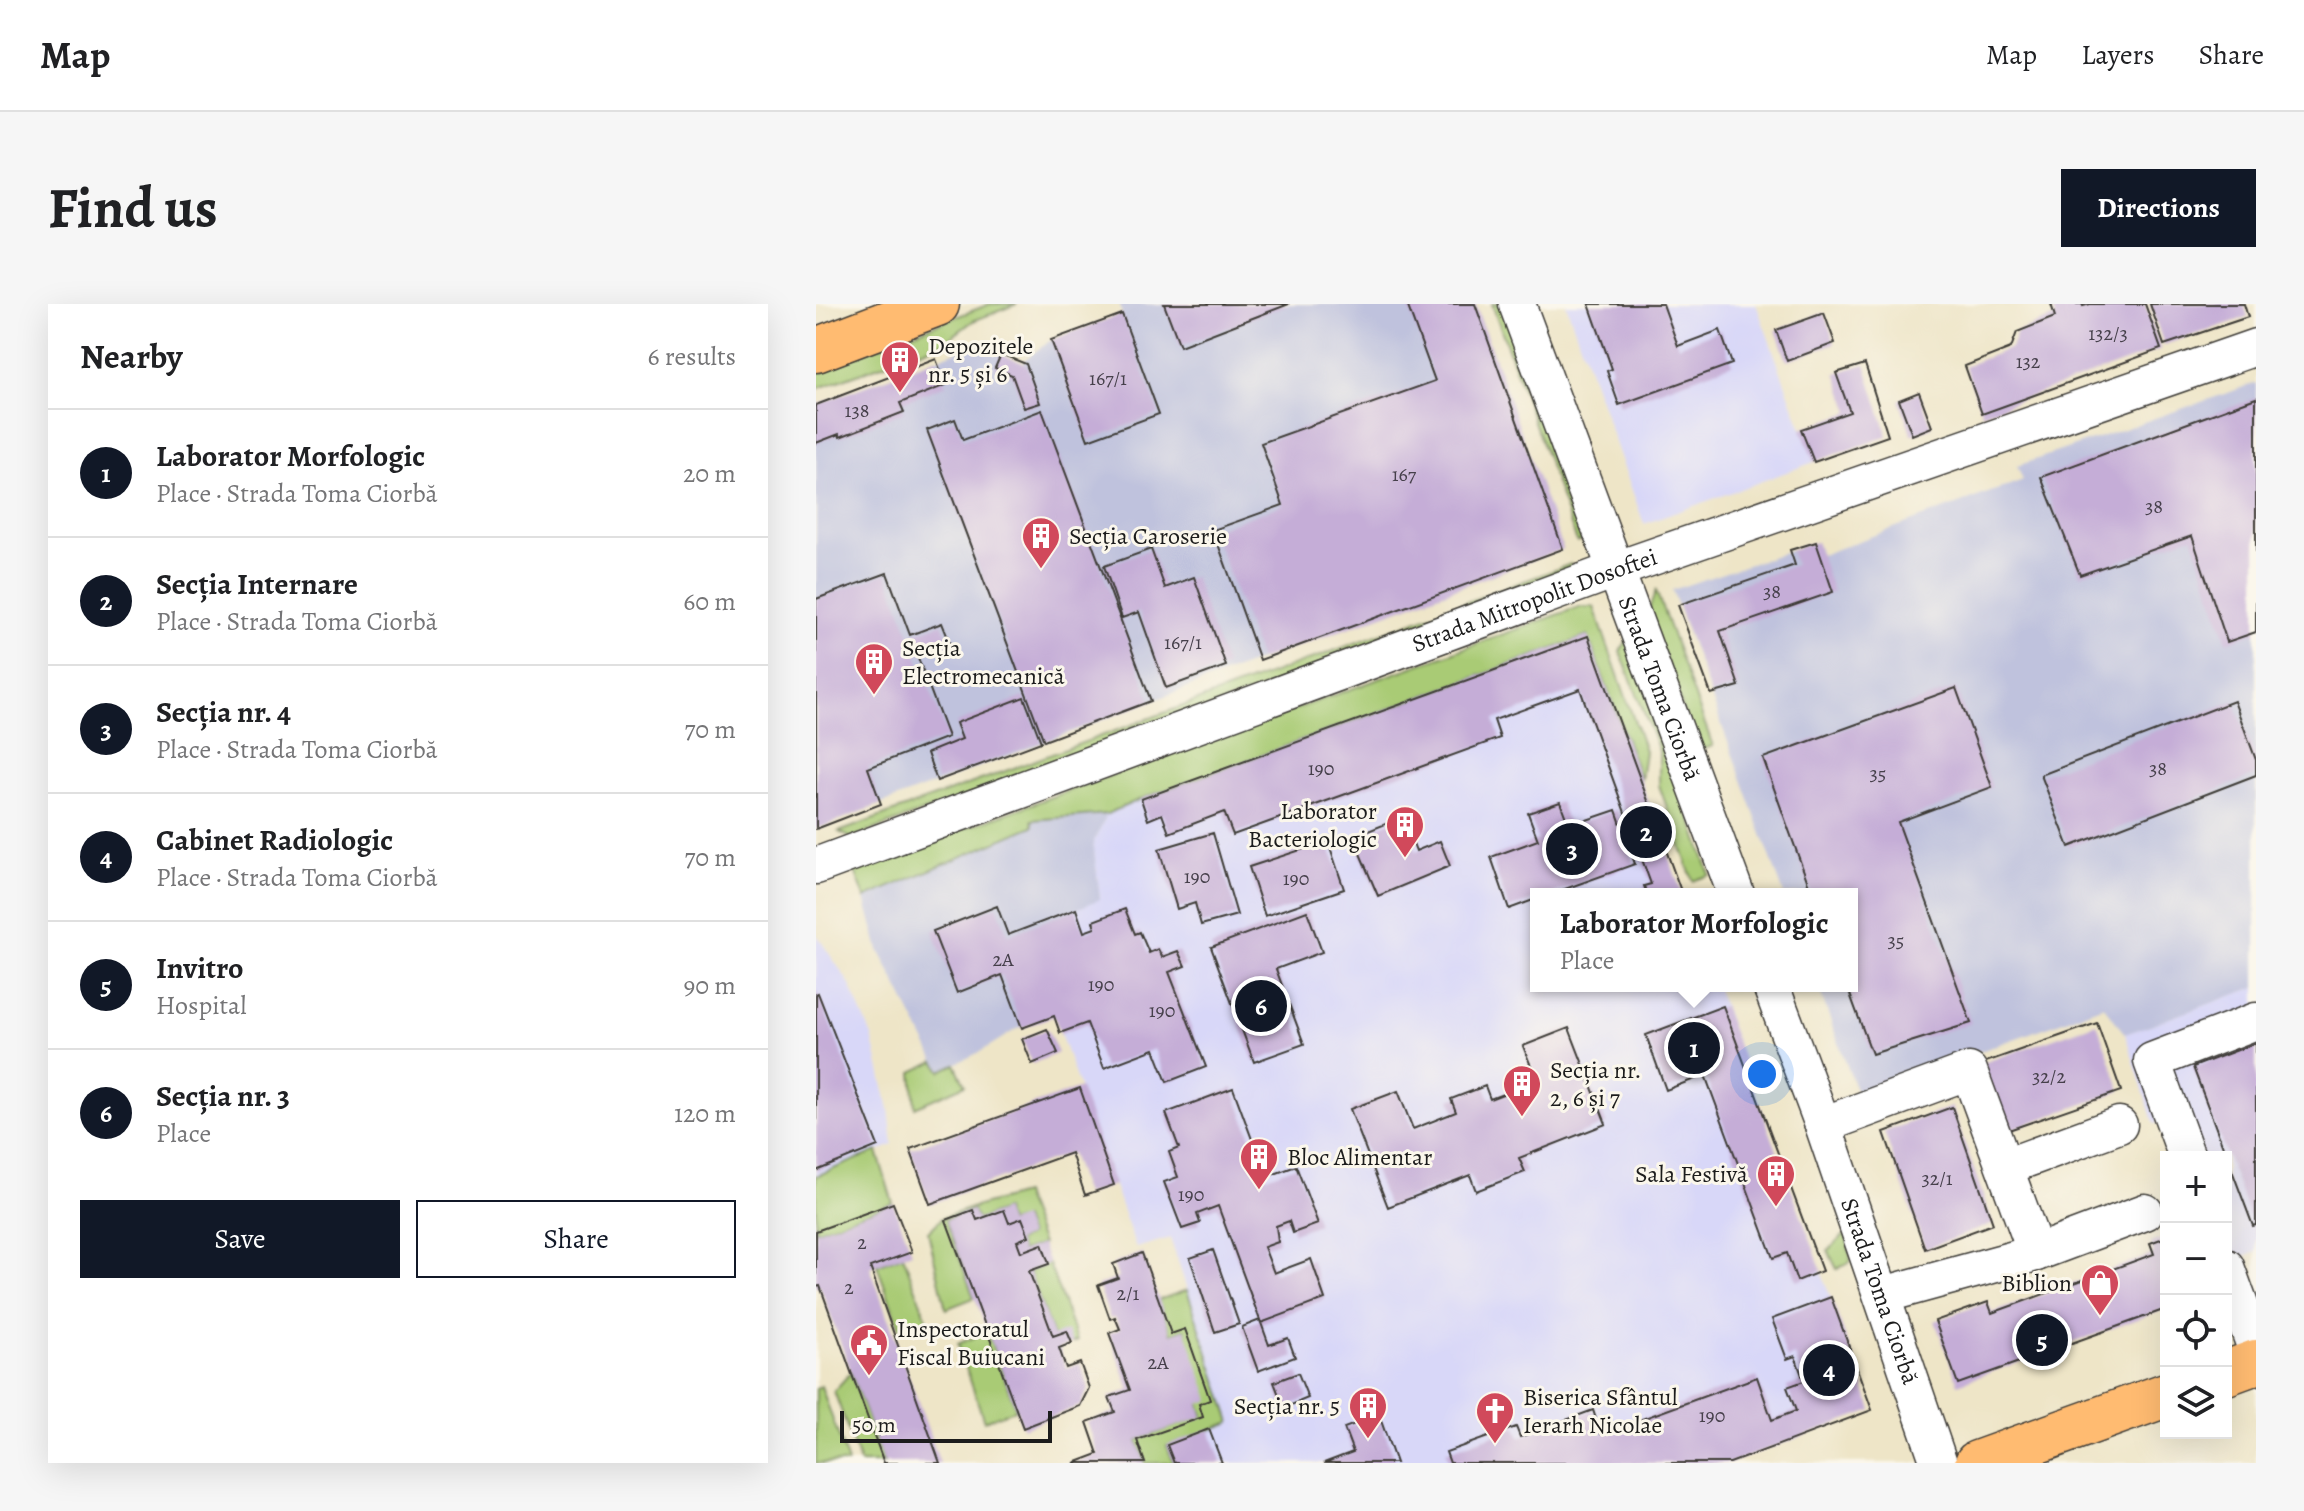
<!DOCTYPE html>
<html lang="en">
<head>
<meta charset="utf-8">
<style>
  body { margin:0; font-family:Alegreya,serif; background:#f6f6f6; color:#202124 }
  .controls { position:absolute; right:24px; bottom:24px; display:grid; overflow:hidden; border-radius:0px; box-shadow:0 8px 32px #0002 }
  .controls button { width:72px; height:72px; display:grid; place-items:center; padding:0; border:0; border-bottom:2px solid #e0e0e0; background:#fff; color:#202124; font:40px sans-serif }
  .scale { position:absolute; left:24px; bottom:20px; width:212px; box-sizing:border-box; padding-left:8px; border:4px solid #1c1c1c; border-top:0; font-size:22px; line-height:28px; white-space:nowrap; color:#1c1c1c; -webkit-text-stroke:6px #fbf7ec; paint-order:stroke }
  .you { position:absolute; left:946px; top:770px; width:28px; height:28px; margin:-20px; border:6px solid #fff; border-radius:50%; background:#1a73e8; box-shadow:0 0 0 12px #1a73e833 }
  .badge { display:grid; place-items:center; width:52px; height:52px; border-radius:50%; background:#111827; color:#fff; font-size:26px; font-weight:700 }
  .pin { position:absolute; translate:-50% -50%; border:4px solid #fff; box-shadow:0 2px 8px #0006 }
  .popup { position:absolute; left:714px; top:584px; width:328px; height:104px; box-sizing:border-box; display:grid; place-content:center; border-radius:0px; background:#fff; filter:drop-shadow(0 2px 6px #0005); font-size:26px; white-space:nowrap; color:#757577 }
  .popup b { font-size:30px; color:#202124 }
  .popup::after { content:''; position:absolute; left:50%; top:100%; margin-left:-16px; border:16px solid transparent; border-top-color:#fff }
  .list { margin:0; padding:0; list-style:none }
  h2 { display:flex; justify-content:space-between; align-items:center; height:104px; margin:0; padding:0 32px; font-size:34px }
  h2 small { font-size:26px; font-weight:400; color:#757577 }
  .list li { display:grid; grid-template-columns:52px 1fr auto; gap:24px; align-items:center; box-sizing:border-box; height:128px; padding:0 32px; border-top:2px solid #e0e0e0 }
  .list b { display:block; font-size:30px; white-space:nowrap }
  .list p { margin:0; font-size:26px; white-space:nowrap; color:#757577 }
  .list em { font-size:26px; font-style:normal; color:#757577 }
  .actions { display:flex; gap:16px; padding:24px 32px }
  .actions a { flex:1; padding:18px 0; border:2px solid #111827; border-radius:0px; text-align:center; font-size:28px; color:#111827 }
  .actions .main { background:#111827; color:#fff }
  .icon { flex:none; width:44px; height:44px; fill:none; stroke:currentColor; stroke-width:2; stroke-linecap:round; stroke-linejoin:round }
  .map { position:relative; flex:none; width:1440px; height:1159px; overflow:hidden; border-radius:0px }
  header { display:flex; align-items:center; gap:48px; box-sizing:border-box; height:112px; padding:0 40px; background:#fff; border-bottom:2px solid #e0e0e0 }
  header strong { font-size:38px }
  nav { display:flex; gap:44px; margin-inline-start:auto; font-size:28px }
  .intro { display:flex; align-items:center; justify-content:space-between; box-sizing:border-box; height:192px; padding:0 48px }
  h1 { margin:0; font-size:56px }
  .button { padding:20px 36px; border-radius:0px; background:#111827; color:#fff; font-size:28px; font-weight:700 }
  main { display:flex; gap:48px; padding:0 48px }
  aside { flex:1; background:#fff; border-radius:0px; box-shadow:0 8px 32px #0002 }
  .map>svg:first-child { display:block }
  .built { fill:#d8d7f8 }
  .industrial { fill:#bfc2dd }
  .green { fill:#a9cb74; stroke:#627448; stroke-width:2 }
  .building { fill:#c5add7 }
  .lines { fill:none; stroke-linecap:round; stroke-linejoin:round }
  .minor-casing { stroke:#3c3a36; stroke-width:39 }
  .major-casing { stroke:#3c3a36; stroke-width:47 }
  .minor { stroke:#fff; stroke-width:36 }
  .major { stroke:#ffbb71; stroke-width:44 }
  .labels { text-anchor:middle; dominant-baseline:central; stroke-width:6; stroke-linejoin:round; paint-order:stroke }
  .number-label { font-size:20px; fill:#46404b }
  .poi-label { font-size:24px; fill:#1c1c1c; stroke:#fbf7ec; text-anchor:start }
  .street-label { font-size:24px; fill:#1c1c1c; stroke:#fbf7ec }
</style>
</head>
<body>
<header>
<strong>Map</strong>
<nav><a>Map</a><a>Layers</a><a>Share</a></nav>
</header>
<div class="intro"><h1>Find us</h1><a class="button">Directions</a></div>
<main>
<aside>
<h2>Nearby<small>6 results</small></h2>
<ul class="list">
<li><span class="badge">1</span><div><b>Laborator Morfologic</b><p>Place · Strada Toma Ciorbă</p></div><em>20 m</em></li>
<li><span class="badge">2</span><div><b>Secția Internare</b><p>Place · Strada Toma Ciorbă</p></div><em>60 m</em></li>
<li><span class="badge">3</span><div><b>Secția nr. 4</b><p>Place · Strada Toma Ciorbă</p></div><em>70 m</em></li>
<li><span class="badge">4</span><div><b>Cabinet Radiologic</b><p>Place · Strada Toma Ciorbă</p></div><em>70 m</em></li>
<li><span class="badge">5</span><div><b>Invitro</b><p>Hospital</p></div><em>90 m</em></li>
<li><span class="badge">6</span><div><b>Secția nr. 3</b><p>Place</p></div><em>120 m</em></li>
</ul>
<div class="actions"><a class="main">Save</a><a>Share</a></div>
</aside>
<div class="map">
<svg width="1440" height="1159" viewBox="0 0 1440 1159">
  <rect width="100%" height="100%" fill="#fbf7ec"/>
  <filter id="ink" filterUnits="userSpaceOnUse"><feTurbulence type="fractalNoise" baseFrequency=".0125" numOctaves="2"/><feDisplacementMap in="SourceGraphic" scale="16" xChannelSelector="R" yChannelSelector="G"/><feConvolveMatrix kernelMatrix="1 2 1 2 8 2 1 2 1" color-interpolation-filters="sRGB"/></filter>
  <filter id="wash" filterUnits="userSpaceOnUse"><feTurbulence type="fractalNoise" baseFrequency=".006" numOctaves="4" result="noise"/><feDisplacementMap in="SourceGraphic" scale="32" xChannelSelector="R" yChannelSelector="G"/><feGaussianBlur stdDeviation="1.8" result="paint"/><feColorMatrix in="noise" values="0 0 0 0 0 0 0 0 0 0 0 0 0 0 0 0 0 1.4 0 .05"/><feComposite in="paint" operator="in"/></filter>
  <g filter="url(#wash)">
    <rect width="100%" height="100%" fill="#eee5c7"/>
    <!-- built -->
    <path class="built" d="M750 0H940L998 158 828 220Z
      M772 332 866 590H720V682H900L1056 1106 914 1159H713L699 1123 631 1148 634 1159H358L351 1141 415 1118 354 934 320 944 244 729 271 719 260 605 284 594 277 539 291 510 325 495Z
      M0 630 33 679 56 732 73 805 77 841 0 872Z
      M1440 683V921L1437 922 1440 931V948L1420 956 1410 929V853H1383L1367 809 1338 820 1309 730Z"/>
    <!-- industrial -->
    <path class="industrial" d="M306 0H659L747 245 444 356 0 525V101L159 40 208 59V56L235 36 272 136 342 110 306 10 304 1Z
      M1440 79V683L1309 730 1288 702 1042 792 1002 682H1036V590H968L856 286 1000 238 1005 251 1207 176 1201 162Z
      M291 510 277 539 284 595 260 605 268 628 240 639 206 722 164 748 124 767 63 646 49 594 216 522 215 516Z"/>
    <!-- green -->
    <path class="green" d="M174 0H201L157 17 129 38 0 85V66Z
      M676 0H693L775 233 761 238Z
      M755 260 759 271 35 534 23 528Z
      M840 287 897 442 882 447 834 313V302Z
      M763 303H778L829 447 825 476 772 332 325 495 291 510 216 516 217 522 49 594 38 564Z
      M813 334 894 571 877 577 843 481V447L804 347Z
      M119 757 125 767 139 760 149 781 99 803 96 768Z
      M61 847 77 899 0 927V872Z
      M207 890 226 940 205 948 201 937 213 932 207 915 193 919 188 906 161 916 157 906 130 916 158 994 130 1005 112 928 126 914 158 903Z
      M1030 929 1035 957 1021 965 1012 947Z
      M87 951 112 1018 85 1027 61 961Z
      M233 960 261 1037 256 1039 237 1032 213 967Z
      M371 986 415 1118 351 1142 358 1159H329L321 1136 387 1112 383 1100 369 1025 355 1030 342 996Z
      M171 1027 200 1105 168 1117 142 1040Z
      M35 1068 68 1159H44L18 1087Z
      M5 1082 32 1159H0V1085Z"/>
    <g id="blocks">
      <!-- building -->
      <path class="building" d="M348 0H473L364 42Z
        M591 0H659L747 245 444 356 397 226 467 201 445 139 619 77Z
        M773 0H847L862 42 904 26 916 60 803 101 791 67 796 65Z
        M1235 0H1266L1267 2 1274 0H1329L1345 45 1166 110 1149 62 1195 44 1201 28 1239 13Z
        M1334 0H1428L1432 13 1348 41Z
        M1008 9 1019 39 971 57 960 26Z
        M306 10 343 110 272 136 235 36Z
        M185 50 210 60 224 99 208 104 196 71 179 64Z
        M120 55 130 81 84 99 88 108 24 133 23 130 0 139V101Z
        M1049 60 1072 132 998 158 985 125 1034 108 1020 69Z
        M1103 88 1116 123 1096 131 1083 96Z
        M1440 94V328L1411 338 1376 232 1264 271 1225 173Z
        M226 106 335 397 228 437 111 126 139 115 147 136Z
        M1000 238 1017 288 904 327 923 382 895 390 862 301 979 261 974 246Z
        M335 245 349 284 378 273 410 362 350 384 323 308 306 314 288 262Z
        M71 269 94 331 126 319 134 339 101 351 132 433 52 464 65 500 0 525V295Z
        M772 332 866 590H831L828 582 835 580 764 385 678 416 684 434 417 531 408 508 353 529 346 510 332 516 325 495Z
        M1140 384 1176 483 1082 518 1155 719 1056 750 1031 682H1036V590H996L947 454Z
        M208 393 225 438 121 477 111 449 146 435 140 419Z
        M1418 397 1440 456V471L1253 543 1225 471Z
        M744 498 753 522 800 506 819 560 735 590H720V595L693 605 675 553 722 536 712 509Z
        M587 513 600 547 624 537 634 562 562 592 537 533Z
        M397 529 421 611 385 621 379 599 361 605 343 545Z
        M512 537 528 585 449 612 433 563Z
        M181 602 192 631 260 605 268 628 279 624 277 617 309 605 319 630 324 628 333 649 342 645 346 653 362 647 369 662 353 668 390 763 351 778 338 745 288 764 271 719 244 729 238 712 206 724 186 671 141 689 117 627Z
        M491 607 506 648 460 665 488 740 438 758 395 643Z
        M2 689 62 842 0 867V690Z
        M907 702 1006 967 981 977 971 949 957 954 889 771 850 786 830 731Z
        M1281 719 1305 787 1187 828 1164 760Z
        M753 724 790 820 703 854 709 868 660 887 654 871 572 903 534 805 582 787 597 825 640 808 635 795 669 782 674 795 721 777 707 742Z
        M231 725 242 749 216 760 206 735Z
        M1440 739V921L1437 922 1377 763Z
        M264 784 298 881 269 891 255 849 114 900 94 845Z
        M417 784 450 873 480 862 502 920 477 929 473 917 460 922 462 938 448 943 458 969 495 955 509 995 445 1019 402 902 381 910 384 919 366 925 348 878 362 873 353 848 363 844 350 809Z
        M1136 803 1177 920 1109 945 1068 828Z
        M77 899 96 948 54 963 124 1159H68L4 982 0 983V927Z
        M157 906 161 916 188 906 193 919 206 914 213 932 201 937 205 948 226 940 233 960 213 967 237 1032 251 1027 256 1039 243 1044 250 1064 264 1059 273 1084 264 1102 207 1124 130 916Z
        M1350 933V1005L1142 1080 1119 1017 1172 998 1176 1009 1338 950 1334 939Z
        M397 946 423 1020 399 1028 374 954Z
        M326 949 355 1030 369 1025 394 1096 383 1100 387 1113 321 1136 329 1159H258L282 1150 271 1118 299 1108 293 1093 314 1086 293 1029 304 1025 299 1013 294 1015 282 981 302 974 297 960Z
        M1015 993 1056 1106 914 1159H634L630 1148 700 1123 704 1133 777 1106 785 1130 941 1073 956 1116 980 1107 971 1083 988 1077 979 1052 971 1055 956 1015Z
        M444 1016 453 1041 472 1034 479 1053 442 1067 426 1023Z
        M482 1069 492 1094 468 1104 458 1078Z
        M563 1111 580 1159H508L537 1148 528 1124Z
        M393 1125 406 1159H358L351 1141Z"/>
    </g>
  </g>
  <g filter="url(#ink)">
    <use href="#blocks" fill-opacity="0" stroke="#3c3a36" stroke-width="2"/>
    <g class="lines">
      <defs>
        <g id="minor">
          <path id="s1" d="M701 0 920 590"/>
          <path id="s2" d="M0 562 799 266 1440 43"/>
          <path id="s3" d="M955 682 1007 821 1123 1159"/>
          <path d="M1007 821 1153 767 1220 949"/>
          <path d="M1371 853 1336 757 1440 717"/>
          <path d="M1189 863 1303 821"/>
          <path d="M1410 963 1440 1045"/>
          <path d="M1067 991 1220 949 1329 908"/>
        </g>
        <path id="major" d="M0 46 121 0
          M1410 1069 1440 1058
          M1161 1159 1350 1091"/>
      </defs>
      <!-- minor casing -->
      <use href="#minor" class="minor-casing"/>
      <!-- major casing -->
      <use href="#major" class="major-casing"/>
      <!-- minor -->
      <use href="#minor" class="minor"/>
      <!-- major -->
      <use href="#major" class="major"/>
    </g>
  </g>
  <!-- icons -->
  <defs>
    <symbol id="building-pin" viewBox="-11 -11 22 30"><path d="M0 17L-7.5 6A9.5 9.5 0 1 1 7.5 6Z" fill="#d1495b" stroke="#fbf7ec"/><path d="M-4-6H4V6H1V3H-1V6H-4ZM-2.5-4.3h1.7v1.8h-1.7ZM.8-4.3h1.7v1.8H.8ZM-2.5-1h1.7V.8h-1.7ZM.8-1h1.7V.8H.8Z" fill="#fff"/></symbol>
    <symbol id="shop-pin" viewBox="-11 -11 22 30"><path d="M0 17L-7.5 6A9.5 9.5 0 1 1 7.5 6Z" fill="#d1495b" stroke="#fbf7ec"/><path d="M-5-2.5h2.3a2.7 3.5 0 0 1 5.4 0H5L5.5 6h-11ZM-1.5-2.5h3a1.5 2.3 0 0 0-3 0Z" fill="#fff"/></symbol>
    <symbol id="civic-pin" viewBox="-11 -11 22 30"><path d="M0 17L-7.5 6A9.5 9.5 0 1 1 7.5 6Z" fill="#d1495b" stroke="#fbf7ec"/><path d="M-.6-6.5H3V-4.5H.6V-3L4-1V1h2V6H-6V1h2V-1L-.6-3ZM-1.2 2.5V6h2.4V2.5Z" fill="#fff"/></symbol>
    <symbol id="church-pin" viewBox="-11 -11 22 30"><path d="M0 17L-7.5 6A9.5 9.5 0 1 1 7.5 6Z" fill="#d1495b" stroke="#fbf7ec"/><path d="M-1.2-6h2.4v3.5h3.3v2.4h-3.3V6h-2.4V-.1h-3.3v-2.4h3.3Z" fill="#fff"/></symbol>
  </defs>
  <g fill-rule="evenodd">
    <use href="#building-pin" x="62" y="34" width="44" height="60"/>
    <use href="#building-pin" x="203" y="210" width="44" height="60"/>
    <use href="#building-pin" x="36" y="336" width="44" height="60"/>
    <use href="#building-pin" x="567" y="499" width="44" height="60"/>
    <use href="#building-pin" x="684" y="758" width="44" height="60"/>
    <use href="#building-pin" x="421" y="831" width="44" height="60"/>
    <use href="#building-pin" x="938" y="848" width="44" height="60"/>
    <use href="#shop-pin" x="1262" y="957" width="44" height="60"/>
    <use href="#civic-pin" x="31" y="1017" width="44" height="60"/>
    <use href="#building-pin" x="530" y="1080" width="44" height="60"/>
    <use href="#church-pin" x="657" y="1085" width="44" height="60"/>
  </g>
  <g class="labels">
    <!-- number labels -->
    <g class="number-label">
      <text x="1292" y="29">132/3</text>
      <text x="1212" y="57">132</text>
      <text x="292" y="74">167/1</text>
      <text x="41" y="106">138</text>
      <text x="588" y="170">167</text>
      <text x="1338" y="202">38</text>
      <text x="956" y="287">38</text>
      <text x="367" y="338">167/1</text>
      <text x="505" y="464">190</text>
      <text x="1342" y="464">38</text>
      <text x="1062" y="469">35</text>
      <text x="381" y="572">190</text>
      <text x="480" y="574">190</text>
      <text x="1080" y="636">35</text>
      <text x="187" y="655">2A</text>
      <text x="285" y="680">190</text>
      <text x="346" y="706">190</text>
      <text x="1233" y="772">32/2</text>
      <text x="1121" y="874">32/1</text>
      <text x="375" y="890">190</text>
      <text x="46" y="938">2</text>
      <text x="33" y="983">2</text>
      <text x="312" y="989">2/1</text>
      <text x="342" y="1058">2A</text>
      <text x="896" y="1111">190</text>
    </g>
    <!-- poi labels -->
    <g class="poi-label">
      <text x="112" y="42">Depozitele<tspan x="112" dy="28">nr. 5 și 6</tspan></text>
      <text x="253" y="232">Secția Caroserie</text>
      <text x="86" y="344">Secția<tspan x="86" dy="28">Electromecanică</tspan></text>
      <text x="561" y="507" text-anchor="end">Laborator<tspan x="561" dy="28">Bacteriologic</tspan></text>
      <text x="734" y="766">Secția nr.<tspan x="734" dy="28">2, 6 și 7</tspan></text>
      <text x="471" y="853">Bloc Alimentar</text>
      <text x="932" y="870" text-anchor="end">Sala Festivă</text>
      <text x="1256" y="979" text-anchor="end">Biblion</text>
      <text x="81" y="1025">Inspectoratul<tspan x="81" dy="28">Fiscal Buiucani</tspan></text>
      <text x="707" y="1093">Biserica Sfântul<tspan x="707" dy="28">Ierarh Nicolae</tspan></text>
      <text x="524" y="1102" text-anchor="end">Secția nr. 5</text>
    </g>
    <!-- street labels -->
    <g class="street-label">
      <text stroke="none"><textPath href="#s2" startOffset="766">Strada Mitropolit Dosoftei</textPath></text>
      <text stroke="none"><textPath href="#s1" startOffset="410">Strada Toma Ciorbă</textPath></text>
      <text stroke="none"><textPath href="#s3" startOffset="324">Strada Toma Ciorbă</textPath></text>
    </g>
  </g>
</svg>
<div class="controls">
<button>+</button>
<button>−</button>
<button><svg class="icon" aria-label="locate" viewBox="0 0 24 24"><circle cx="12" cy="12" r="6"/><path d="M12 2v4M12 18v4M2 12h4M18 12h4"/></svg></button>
<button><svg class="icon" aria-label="layers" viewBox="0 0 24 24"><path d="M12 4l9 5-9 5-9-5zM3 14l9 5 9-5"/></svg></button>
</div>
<div class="scale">50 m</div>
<div class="you"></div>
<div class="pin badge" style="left:878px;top:744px">1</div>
<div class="popup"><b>Laborator Morfologic</b>Place</div>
<div class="pin badge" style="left:830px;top:528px">2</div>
<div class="pin badge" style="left:756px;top:545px">3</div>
<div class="pin badge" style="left:1013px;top:1066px">4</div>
<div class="pin badge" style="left:1226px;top:1036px">5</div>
<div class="pin badge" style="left:445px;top:702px">6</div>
</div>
</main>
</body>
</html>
